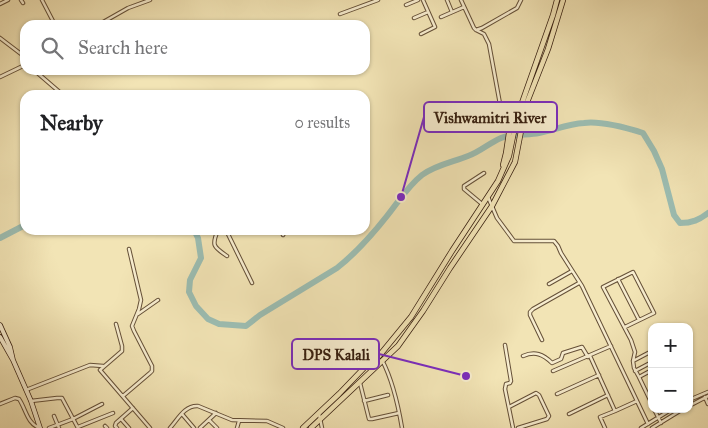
<!DOCTYPE html>
<html lang="en">
<head>
<meta charset="utf-8">
<style>
  body { margin:0; font-family:"IM FELL Great Primer",serif; background:#f6f6f6; color:#202124 }
  .controls { position:absolute; right:15px; bottom:15px; display:grid; overflow:hidden; border-radius:10px; box-shadow:0 1px 4px #0004 }
  .controls button { width:45px; height:45px; display:grid; place-items:center; padding:0; border:0; border-bottom:1px solid #e0e0e0; background:#fff; color:#202124; font:25px sans-serif }
  .list { margin:0; padding:0; list-style:none }
  h2 { display:flex; justify-content:space-between; align-items:center; height:65px; margin:0; padding:0 20px; font-size:21px }
  h2 small { font-size:16px; font-weight:400; color:#757577 }
  .icon { flex:none; width:28px; height:28px; fill:none; stroke:currentColor; stroke-width:2; stroke-linecap:round; stroke-linejoin:round }
  .map { position:relative; flex:none; width:708px; height:428px; overflow:hidden }
  .search { position:absolute; background:#fff; box-shadow:0 1px 4px #0004; left:20px; top:20px; width:350px; height:55px; display:flex; align-items:center; gap:12px; box-sizing:border-box; padding:0 18px; border-radius:15px; color:#757577; font-size:19px }
  .panel { position:absolute; background:#fff; box-shadow:0 1px 4px #0004; left:20px; top:90px; width:350px; height:145px; border-radius:15px }
  .map>svg:first-child { display:block }
  .lines { fill:none; stroke-linecap:round; stroke-linejoin:round }
  .river { stroke:#9cbeb3; stroke-width:6 }
  .street-casing { stroke:#655038; stroke-width:4.5 }
  .secondary-casing { stroke:#361e0f; stroke-width:5.5 }
  .primary-casing { stroke:#361e0f; stroke-width:6 }
  .street { stroke:#f7edcf; stroke-width:2.5 }
  .secondary { stroke:#f7edcf; stroke-width:4 }
  .primary { stroke:#f2e4b5; stroke-width:4.5 }
  .leader { fill:none; stroke:#7b2cbf; stroke-width:2 }
  .callout-dot { fill:#7b2cbf; stroke:#f7edcf; stroke-width:2 }
  .callout { fill:#f7edcf; stroke:#7b2cbf; stroke-width:2 }
  .callout-label { font-size:15px; text-anchor:middle; font-weight:bold; fill:#361e0f }
</style>
</head>
<body>
<div class="map">
<svg width="708" height="428" viewBox="0 0 708 428">
  <rect width="100%" height="100%" fill="#f2e4b5"/>
  <filter id="stains"><feTurbulence type="fractalNoise" baseFrequency=".004" numOctaves="4"/><feColorMatrix values="0 0 0 0 .2 0 0 0 0 .09 0 0 0 0 .02 0 0 0 .5 -.17"/></filter>
  <radialGradient id="worn" r=".72"><stop offset=".6" stop-color="#630" stop-opacity="0"/><stop offset="1" stop-color="#630" stop-opacity=".3"/></radialGradient>
  <g class="lines">
    <!-- river -->
    <path class="river" d="M194 230 198 238 201 258 190 280 189 292 196 306 208 319 219 324 246 326 260 315 337 268C356 253 372 235 387 216 399 201 408 186 422 175 435 165 453 162 468 156 480 152 489 143 501 138 511 134 528 135 539 133 554 130 568 124 584 123 600 121 627 128 643 133L654 151 662 169 674 215 680 223C692 223 699 220 708 213
      M0 238 25 225"/>
    <defs>
      <path id="street" d="M21 0 23 3
        M42 0 55 25
        M447 0 452 12
        M461 0 474 28 476 30 482 28 517 8 521 0
        M0 4 8 0
        M406 5 418 0
        M340 14 378 0
        M441 17 464 7
        M414 18 428 12
        M98 25 128 8 150 0
        M476 30 484 34 489 44 500 104 503 108 513 111
        M421 34 435 27 423 0
        M0 38 25 57
        M34 70 63 95
        M0 77 25 65
        M488 197 497 218 514 241H554L558 246 561 253 582 286 648 424
        M482 204 464 189V186L484 173
        M218 230C211 246 214 247 227 256
        M226 230 252 283
        M283 235 286 230
        M618 279 639 320
        M549 284 572 271
        M138 314 158 300
        M116 324 122 346V351L100 370 150 428
        M625 327 654 313 633 272 603 287 631 340 635 352 633 361 634 368 639 377 652 404
        M542 340 530 315V312L533 309 579 283
        M505 345 511 381 510 383 506 384 505 389 513 428
        M523 356C535 351 543 354 552 363L561 359 563 353 582 347 588 357
        M590 356 615 411 600 417 605 428
        M382 360C393 381 398 404 402 428
        M633 361 652 351
        M553 371 611 346
        M635 371 652 362
        M689 371V372
        M639 377 652 370
        M360 383 369 419H372L399 413
        M26 390 90 365 103 366
        M557 394 599 375
        M123 396 150 373 152 371V366L134 331 132 326 139 309 141 300 129 249
        M705 397 708 404
        M689 400 708 392
        M31 401 57 398H62L78 428
        M364 401 388 395
        M0 404 15 398 19 399C26 409 27 424 40 428
        M689 406 708 396
        M509 407 536 393 539 395 548 414 549 416 547 419 518 428
        M654 409 661 423
        M615 411 637 401
        M182 414 194 428
        M319 414 322 428
        M569 414 608 395
        M54 416 59 428
        M121 419 129 428
        M209 420 217 428
        M105 426 107 428
        M78 427 113 413
        M49 428 73 419 102 404
        M117 428 115 426 116 423 133 408
        M170 428C178 419 185 405 198 406L232 420 267 421 283 428
        M200 428 216 413
        M237 428 239 421
        M641 428 672 409
        M652 428 683 409"/>
      <path id="secondary" d="M0 325 10 347 13 360 0 337
        M13 360 31 401 40 428"/>
      <path id="primary" d="M503 165 506 153 512 113 522 103
        M303 428 339 394 364 368 379 356 411 317 452 251 498 181 509 156 517 117 553 15 557 0
        M311 428 398 346 423 311 450 268 492 206 515 162 526 105 548 49 563 0"/>
    </defs>
    <!-- street casing -->
    <use href="#street" class="street-casing"/>
    <!-- secondary casing -->
    <use href="#secondary" class="secondary-casing"/>
    <!-- primary casing -->
    <use href="#primary" class="primary-casing"/>
    <!-- street -->
    <use href="#street" class="street"/>
    <!-- secondary -->
    <use href="#secondary" class="secondary"/>
    <!-- primary -->
    <use href="#primary" class="primary"/>
  </g>
  <!-- callouts -->
  <path class="leader" d="M401 197L424 117M466 376L379 354"/>
  <g class="callout-dot">
    <circle cx="401" cy="197" r="5"/>
    <circle cx="466" cy="376" r="5"/>
  </g>
  <g class="callout">
    <rect x="424" y="102" width="133" height="30" rx="5"/>
    <rect x="292" y="339" width="87" height="30" rx="5"/>
  </g>
  <g class="callout-label">
    <text x="490" y="123">Vishwamitri River</text>
    <text x="336" y="360">DPS Kalali</text>
  </g>
  <rect width="100%" height="100%" filter="url(#stains)"/>
  <rect width="100%" height="100%" fill="url(#worn)"/>
</svg>
<div class="controls">
<button>+</button>
<button>−</button>
</div>
<div class="search"><svg class="icon" aria-label="search" viewBox="0 0 24 24"><circle cx="10" cy="10" r="6"/><path d="M15 15l6 6"/></svg>Search here</div>
<section class="panel">
<h2>Nearby<small>0 results</small></h2>
<ul class="list">
</ul>
</section>
</div>
</body>
</html>
